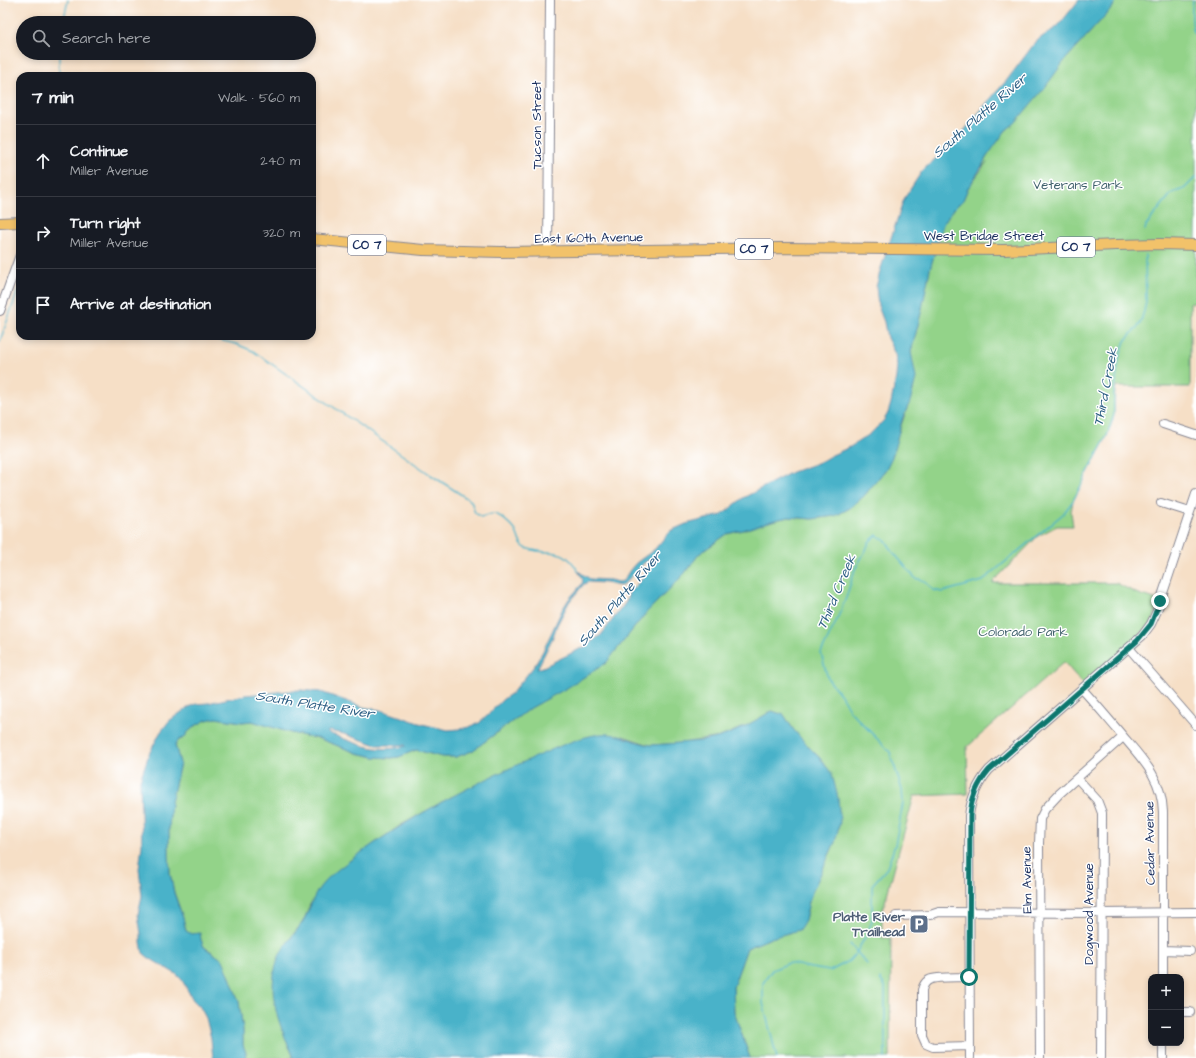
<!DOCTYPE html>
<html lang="en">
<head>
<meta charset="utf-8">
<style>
  body { margin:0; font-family:"Architects Daughter",sans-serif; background:#20242c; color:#f1f3f6 }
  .controls { position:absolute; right:12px; bottom:12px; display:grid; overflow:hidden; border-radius:8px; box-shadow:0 2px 6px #0003 }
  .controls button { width:36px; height:36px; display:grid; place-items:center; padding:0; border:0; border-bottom:1px solid #363941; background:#171b24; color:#f1f3f6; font:20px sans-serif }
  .stop { position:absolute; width:12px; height:12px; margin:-9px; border:3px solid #0f766e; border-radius:50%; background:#fff }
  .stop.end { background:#0f766e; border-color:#fff; box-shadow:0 1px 4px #0008 }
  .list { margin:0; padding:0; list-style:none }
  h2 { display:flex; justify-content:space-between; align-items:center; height:52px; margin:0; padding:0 16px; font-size:17px }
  h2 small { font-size:13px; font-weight:400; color:#9ea1a6 }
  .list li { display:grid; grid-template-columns:26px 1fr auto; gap:12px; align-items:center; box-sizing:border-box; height:72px; padding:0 16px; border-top:1px solid #363941 }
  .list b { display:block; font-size:15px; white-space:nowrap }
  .list p { margin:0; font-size:13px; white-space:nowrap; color:#9ea1a6 }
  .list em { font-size:13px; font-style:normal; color:#9ea1a6 }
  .icon { flex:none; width:22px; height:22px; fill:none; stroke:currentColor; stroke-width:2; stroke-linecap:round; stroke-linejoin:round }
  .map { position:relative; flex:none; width:1196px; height:1058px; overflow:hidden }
  .search { position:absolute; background:#171b24; box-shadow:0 2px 6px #0003; left:16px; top:16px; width:300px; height:44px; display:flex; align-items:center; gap:10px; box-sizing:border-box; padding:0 14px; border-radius:22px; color:#9ea1a6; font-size:15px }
  .panel { position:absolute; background:#171b24; box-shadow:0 2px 6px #0003; left:16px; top:72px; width:300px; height:268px; border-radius:12px }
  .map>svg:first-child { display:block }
  .green { fill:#93d389; stroke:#578174 }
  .water { fill:#4ab2c9; stroke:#327094; fill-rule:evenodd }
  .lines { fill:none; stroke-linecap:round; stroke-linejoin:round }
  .stream { stroke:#4ab2c9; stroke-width:1.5 }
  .minor-casing { stroke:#888792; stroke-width:10 }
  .major-casing { stroke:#888792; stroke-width:12 }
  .minor { stroke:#fff; stroke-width:8 }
  .major { stroke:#f2c26a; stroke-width:10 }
  .route { stroke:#0f766e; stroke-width:5 }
  .labels { text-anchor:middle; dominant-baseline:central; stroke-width:3; stroke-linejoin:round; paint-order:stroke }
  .shield { fill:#fff; stroke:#5f6d8e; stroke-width:1 }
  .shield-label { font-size:12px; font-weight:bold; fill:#1b2f5e }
  .street-label { font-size:13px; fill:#1b2f5e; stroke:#fff }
  .park-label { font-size:13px; fill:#3f606b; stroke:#fff }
  .service-label { font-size:13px; font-weight:bold; fill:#4e5e75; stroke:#fff; text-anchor:end }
  .water-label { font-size:14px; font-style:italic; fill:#2b5d83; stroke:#fff }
</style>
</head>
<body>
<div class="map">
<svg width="1196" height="1058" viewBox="0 0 1196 1058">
  <rect width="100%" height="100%" fill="#fff"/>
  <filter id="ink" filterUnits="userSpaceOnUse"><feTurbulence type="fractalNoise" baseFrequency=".025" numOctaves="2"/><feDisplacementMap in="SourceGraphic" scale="8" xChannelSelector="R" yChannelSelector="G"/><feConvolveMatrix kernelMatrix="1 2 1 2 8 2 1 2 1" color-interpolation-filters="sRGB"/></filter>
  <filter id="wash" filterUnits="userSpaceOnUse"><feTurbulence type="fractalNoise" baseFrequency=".012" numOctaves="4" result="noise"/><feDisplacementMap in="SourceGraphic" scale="16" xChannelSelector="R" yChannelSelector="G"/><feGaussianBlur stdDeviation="0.9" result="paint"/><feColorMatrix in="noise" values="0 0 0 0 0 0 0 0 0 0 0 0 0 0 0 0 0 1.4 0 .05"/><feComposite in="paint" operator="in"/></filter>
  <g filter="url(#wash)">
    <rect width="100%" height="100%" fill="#f6dfc6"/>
    <!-- green -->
    <path class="green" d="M1117 0H1196V303H1190V387H1115L1114 415 1107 436 1073 501 1071 512 1073 526H1057L1038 536 992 583H1116L1138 594 1161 601 1151 624 1086 685 1081 682 1064 662 967 747 968 794 914 796 882 913V938H891L890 1058H750L734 1012 733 987 747 948 771 938 805 920 810 897 835 842 820 758 806 744 793 729 784 715 772 711 750 724 720 737 682 743 650 745 623 736 451 797 401 825 345 864 310 904 305 919 289 940 277 961 287 1043 293 1055V1058H245L246 1053 243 1045V1030L239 1002 226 970 214 953 204 947 201 940 186 931 183 918 174 892 170 873 169 856V829L171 802 180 763 175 745 179 740 184 738 188 732 195 726 206 720 216 718 242 722 252 721 291 733 320 739 357 753 375 757 391 758 399 757 416 750 442 757H456L472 751 529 709 606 663 646 613 684 574 699 554 727 534 743 530 775 520 789 517 812 519 835 516 850 508 864 496 886 469 913 391 911 352 921 313 930 269 943 224 952 211 963 200 968 188 987 162 981 168C989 152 1000 133 1015 123L1065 60 1113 7Z"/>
    <!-- water -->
    <path class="water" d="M1079 0H1117L1113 7 1065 60 1046 86 1015 123 1006 130 986 158 981 168 968 188 963 200 952 211 943 224 930 269 921 313 911 352 916 378 910 402 903 417 892 457 886 469 864 496 850 508 835 516 812 519 789 517 775 520 743 530 727 534 699 554 684 574 646 613 606 663 567 688 529 709 472 751 456 757H442L416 750 399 757 391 758 375 757 357 753 320 739 291 733 252 721 242 722 216 718 206 720 195 726 188 732 184 738 179 740 175 745 180 763 171 802 169 829V855L170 873 174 893 183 918 186 931 191 934 200 933 201 940 204 947 223 960 230 977 239 1002 243 1030V1045L246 1053 245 1058H213L211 1038 206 1018 200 1007 193 1000 182 980 176 974 149 958 143 953 141 942V934L138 914 142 896 139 869 142 845 140 780 149 754 160 733 169 721 187 708 196 704 208 703 245 695 300 690 321 692 363 707 381 710 422 724 448 730 460 729 469 727 479 723 486 717 502 700 512 693 535 665 543 651 562 610 569 599 582 584 583 579 578 571 590 579 610 580 619 582 623 581 630 570 636 563 655 549 670 531 686 524 722 515 743 498 792 472 820 462 830 456 850 447 870 434 884 420 888 413 891 403 896 377 897 365 895 354 887 338 884 322 878 306 876 287 881 268 904 199 922 171 958 138 985 105 1007 80 1034 44 1039 39 1058 26ZM653 557 655 558V560L643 578 629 592 626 602 601 635 584 647 543 667 537 669 553 637 557 625 569 602 584 584 588 582 605 583 620 586 623 585 644 563ZM329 731 344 734 377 745H405L406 746C373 754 358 743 328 733L327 732Z
      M772 711 784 715 793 729 806 744 820 758 832 774 838 798 840 822 835 842 810 897 805 920 799 930 771 938 747 948 733 987 734 1012 750 1058H293C293 1052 289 1048 287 1042 276 1016 268 990 277 962 282 945 297 933 305 918 310 908 313 897 320 887 331 873 348 862 362 852 416 813 475 783 535 757 556 748 578 737 600 734 618 732 634 743 651 745 656 745 663 744 668 744 685 742 704 742 720 737 737 732 756 720 772 711Z"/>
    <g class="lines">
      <!-- stream -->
      <path class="stream" d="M1193 0C1191 14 1191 26 1196 39
        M63 23 68 0
        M59 53V76
        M1145 230 1146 226 1154 215 1172 193 1184 189 1196 177
        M203 336 236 344 253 351 431 475 471 501 475 513 481 517C485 516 490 514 493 514 499 513 512 526 515 530 519 535 518 543 524 547 526 549 530 549 533 550 555 555 564 547 578 571
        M0 341 20 285
        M850 944 867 964
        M880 979 885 986V1058
        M777 1058 763 1003V983L772 970 789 963 811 968 830 971 849 961 856 953 867 934 872 921V885L887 868 895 845 903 803 902 790 890 752 850 711 841 695 828 679 821 653 835 624 846 598 855 569 866 550 869 542 877 535 887 542 893 552 915 578 925 581 933 590 942 592 983 581 993 572 1063 514 1073 501 1107 436 1114 415V395L1119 358 1125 341 1140 324 1144 311 1146 302 1145 255"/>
    </g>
  </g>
  <g filter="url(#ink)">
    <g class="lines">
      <defs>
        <path id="minor" d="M548 251 550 0
          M0 311 20 255
          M1163 424 1196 435
          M1161 503 1190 512
          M1129 648 1196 725
          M1082 689C1096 704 1109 720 1122 735 1143 760 1162 778 1163 812V977
          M1077 778 1097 800 1102 813 1101 1058
          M896 916 930 915 939 912 1101 913 1196 912
          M1163 950 1190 951
          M969 977C960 978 937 976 929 980 925 982 923 986 922 990V1035L926 1044 933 1047 970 1046
          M1181 1012H1190
          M1163 1043V1058
          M970 1058 969 816C971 798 977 784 989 770L1142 636 1151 624 1157 611 1196 494
          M1040 1058 1039 843 1040 819 1045 809 1059 794 1123 737"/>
        <path id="major" d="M0 223 20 222
          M312 239 423 250 501 252 782 248 1004 250 1116 245 1160 244 1196 245"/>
      </defs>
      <!-- minor casing -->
      <use href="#minor" class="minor-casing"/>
      <!-- major casing -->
      <use href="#major" class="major-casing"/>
      <!-- minor -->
      <use href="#minor" class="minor"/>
      <!-- major -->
      <use href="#major" class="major"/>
    </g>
  </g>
  <g class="lines" filter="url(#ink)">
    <!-- route -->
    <path class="route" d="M969 977 970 816C971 798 977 784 989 770L1137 641 1151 624 1160 601"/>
  </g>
  <!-- icons -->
  <defs>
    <symbol id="parking-square" viewBox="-11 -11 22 22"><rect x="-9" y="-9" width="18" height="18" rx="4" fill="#5c6f8a" stroke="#fff"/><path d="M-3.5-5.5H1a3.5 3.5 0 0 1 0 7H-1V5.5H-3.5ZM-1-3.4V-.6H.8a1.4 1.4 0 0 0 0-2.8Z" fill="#fff"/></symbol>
  </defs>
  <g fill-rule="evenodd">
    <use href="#parking-square" x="908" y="913" width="22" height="22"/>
  </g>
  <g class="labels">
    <!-- shield labels -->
    <g class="shield">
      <rect x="348" y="235" width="38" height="20" rx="3"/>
      <rect x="1057" y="237" width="38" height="20" rx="3"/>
      <rect x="735" y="239" width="38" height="20" rx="3"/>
    </g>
    <g class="shield-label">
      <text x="367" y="245">CO 7</text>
      <text x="1076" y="247">CO 7</text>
      <text x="754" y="249">CO 7</text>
    </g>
    <!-- street labels -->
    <g class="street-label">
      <text transform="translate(537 125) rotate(-90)">Tucson Street</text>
      <text x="984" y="236">West Bridge Street</text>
      <text transform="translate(589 238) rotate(-1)">East 160th Avenue</text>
      <text transform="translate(1150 843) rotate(-91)">Cedar Avenue</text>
      <text transform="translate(1027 880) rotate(-91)">Elm Avenue</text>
      <text transform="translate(1089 914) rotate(-90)">Dogwood Avenue</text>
    </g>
    <!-- park labels -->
    <g class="park-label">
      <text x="1078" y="185">Veterans Park</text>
      <text x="1023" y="632">Colorado Park</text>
    </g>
    <!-- service labels -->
    <g class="service-label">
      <text x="905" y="917">Platte River<tspan x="905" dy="15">Trailhead</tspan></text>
    </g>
    <!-- water labels -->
    <g class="water-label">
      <text transform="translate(980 116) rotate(-41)">South Platte River</text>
      <text transform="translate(1106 387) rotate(-79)">Third Creek</text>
      <text transform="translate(837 592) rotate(-67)">Third Creek</text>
      <text transform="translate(620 599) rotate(-49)">South Platte River</text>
      <text transform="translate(315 705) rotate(9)">South Platte River</text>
    </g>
  </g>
</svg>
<div class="controls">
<button>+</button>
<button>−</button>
</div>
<div class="stop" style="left:969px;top:977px"></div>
<div class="stop end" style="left:1160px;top:601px"></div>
<div class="search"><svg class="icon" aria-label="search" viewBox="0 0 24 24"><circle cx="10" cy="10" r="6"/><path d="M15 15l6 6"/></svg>Search here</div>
<section class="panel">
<h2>7 min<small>Walk · 560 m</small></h2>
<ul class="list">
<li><svg class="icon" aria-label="ahead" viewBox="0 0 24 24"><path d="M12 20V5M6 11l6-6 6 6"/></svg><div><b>Continue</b><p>Miller Avenue</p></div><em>240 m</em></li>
<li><svg class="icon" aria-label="right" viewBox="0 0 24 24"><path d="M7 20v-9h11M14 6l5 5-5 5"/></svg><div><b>Turn right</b><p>Miller Avenue</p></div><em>320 m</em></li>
<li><svg class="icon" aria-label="arrive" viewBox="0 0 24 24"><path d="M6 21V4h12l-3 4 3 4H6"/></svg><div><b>Arrive at destination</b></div></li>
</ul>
</section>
</div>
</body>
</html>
